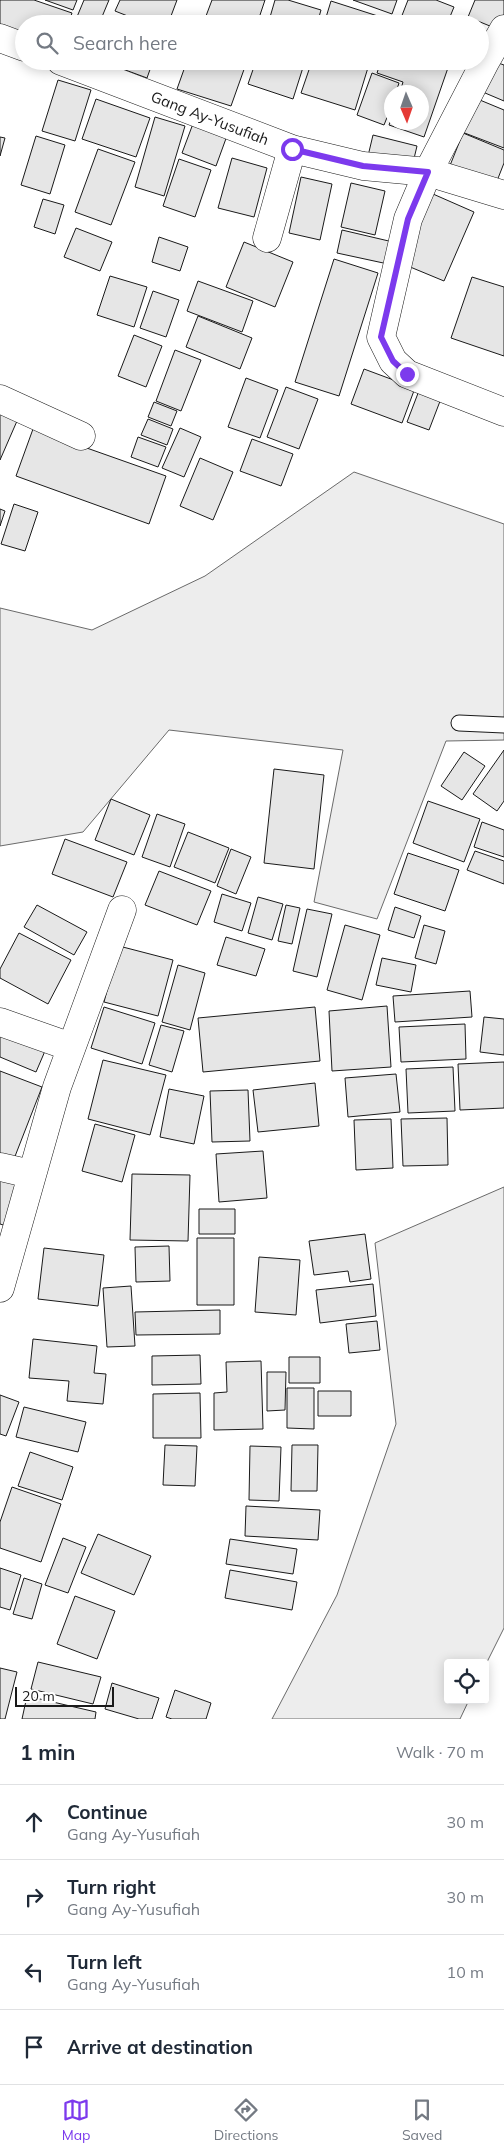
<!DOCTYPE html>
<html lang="en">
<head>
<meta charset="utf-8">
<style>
  body { margin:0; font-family:Mulish,sans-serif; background:#f2f2f3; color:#1f2937 }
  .controls { position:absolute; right:15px; bottom:15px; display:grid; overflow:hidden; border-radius:5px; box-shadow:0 2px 12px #0003 }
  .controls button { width:45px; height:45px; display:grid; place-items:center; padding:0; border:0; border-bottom:1px solid #e0e1e3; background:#fff; color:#1f2937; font:25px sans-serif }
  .compass { position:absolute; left:384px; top:85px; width:45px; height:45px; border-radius:50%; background:#fff; box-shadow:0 2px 12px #0003; rotate:178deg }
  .scale { position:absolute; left:15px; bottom:12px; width:99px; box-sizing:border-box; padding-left:5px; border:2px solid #1a1a1a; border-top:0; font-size:14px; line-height:18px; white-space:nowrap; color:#1a1a1a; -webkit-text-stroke:4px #fff; paint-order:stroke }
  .stop { position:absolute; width:15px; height:15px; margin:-11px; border:4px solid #7c3aed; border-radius:50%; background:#fff }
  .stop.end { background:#7c3aed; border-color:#fff; box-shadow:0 1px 5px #0008 }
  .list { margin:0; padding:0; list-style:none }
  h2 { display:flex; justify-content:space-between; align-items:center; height:65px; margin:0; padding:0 20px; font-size:21px }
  h2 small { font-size:16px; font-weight:400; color:#747a83 }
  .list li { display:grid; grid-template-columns:32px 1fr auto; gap:15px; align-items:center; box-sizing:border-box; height:75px; padding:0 20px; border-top:1px solid #e0e1e3 }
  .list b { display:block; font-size:19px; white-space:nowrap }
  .list p { margin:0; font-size:16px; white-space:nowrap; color:#747a83 }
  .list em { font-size:16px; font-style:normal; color:#747a83 }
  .icon { flex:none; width:28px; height:28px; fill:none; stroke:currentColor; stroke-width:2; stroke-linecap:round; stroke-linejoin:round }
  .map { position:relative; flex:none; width:504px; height:1719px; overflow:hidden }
  .search { position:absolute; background:#fff; box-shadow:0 2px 12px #0003; left:15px; right:15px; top:15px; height:55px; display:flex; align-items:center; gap:12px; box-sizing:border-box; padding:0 18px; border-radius:28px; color:#747a83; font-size:19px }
  .sheet { height:365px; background:#fff }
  nav { display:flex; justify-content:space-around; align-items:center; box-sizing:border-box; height:70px; border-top:1px solid #e0e1e3; background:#fff; font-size:14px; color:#747a83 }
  nav a { display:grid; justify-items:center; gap:2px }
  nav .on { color:#7c3aed }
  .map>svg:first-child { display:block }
  .built { fill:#ededed; stroke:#6a6a6a }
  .building { fill:#e6e6e6; stroke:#1a1a1a }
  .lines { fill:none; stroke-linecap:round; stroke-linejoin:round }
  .service-casing { stroke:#1a1a1a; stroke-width:17 }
  .minor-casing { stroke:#1a1a1a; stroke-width:29 }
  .service { stroke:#fff; stroke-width:15 }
  .minor { stroke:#fff; stroke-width:28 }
  .route { stroke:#7c3aed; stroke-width:6 }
  .labels { text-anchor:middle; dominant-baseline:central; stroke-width:4; stroke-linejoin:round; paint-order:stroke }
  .street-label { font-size:15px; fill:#1a1a1a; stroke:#fff }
</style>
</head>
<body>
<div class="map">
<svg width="504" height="1719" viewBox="0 0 504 1719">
  <rect width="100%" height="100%" fill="#fff"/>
  <!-- built -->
  <path class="built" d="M354 472 504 524V740L446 741 377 919 314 902 343 750 169 730 83 832 0 846V608L92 630 205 576Z
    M504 1187V1628L485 1666V1663H448V1700H469L460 1719H272L337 1595 396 1424 375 1243Z"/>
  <!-- building -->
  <path class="building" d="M0 0H34L72 13 68 24H24V36L0 27Z
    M45 0H77L73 10Z
    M84 0H109L99 24H74Z
    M120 0H177L168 24H148L115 11Z
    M212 0H265L257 24H203Z
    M275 0H288L321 10 317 24H268Z
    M353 0H397L392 14Z
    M408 0H436L454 7 447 24H418L401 18Z
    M475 0H504V26L502 31 468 17Z
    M331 1 384 18 382 24H324Z
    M117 16 136 24H114Z
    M490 60 504 65V101L478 90Z
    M101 61H153L147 78Z
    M187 61H247L231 106 177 89Z
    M256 61H305L293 99 248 84Z
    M312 61H370L355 110 301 93Z
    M381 61 450 62 424 137 389 125 392 117V122H422V92H400L403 82 377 73Z
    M372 73 399 83 396 92H392V105L384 125 357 115Z
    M58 80 91 90 75 141 42 131Z
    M475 98 504 110V148L462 132Z
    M96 99 150 118 136 157 82 139Z
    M155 117 185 126 164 196 135 187Z
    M194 121 228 133 216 166 182 153Z
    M463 133 504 150V163L495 186 449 168Z
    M373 135 417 146 412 167 368 156Z
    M36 136 65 145 50 194 21 185Z
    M0 137 5 138 0 156Z
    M98 149 135 162 111 225 75 212Z
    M232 158 267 168 254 217 218 208Z
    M179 159 211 170 195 217 163 206Z
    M301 177 332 184 320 240 289 233Z
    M351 183 385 191 375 235 341 227Z
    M433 194 474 212 444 281 403 264Z
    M43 199 64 205 55 234 34 227Z
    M76 228 112 242 100 271 64 257Z
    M342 230 393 242 388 264 337 253Z
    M159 237 188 247 180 271 152 262Z
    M244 242 293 262 275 307 226 287Z
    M334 259 378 273 339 396 295 382Z
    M110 276 147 287 134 327 97 315Z
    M472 277 504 287V356L451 338Z
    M198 281 253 301 242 332 187 311Z
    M153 291 179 300 166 337 140 328Z
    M198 316 252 338 240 369 186 347Z
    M134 335 162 346 146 387 118 376Z
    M175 350 201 360 181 411 156 401Z
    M364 369 415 388 402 423 351 404Z
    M246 378 278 390 260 438 228 427Z
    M286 387 318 399 299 449 267 437Z
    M420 388 442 396 429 430 407 422Z
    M154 402 177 411 171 426 148 417Z
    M0 414 17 421 0 460Z
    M148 419 173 429 167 445 141 435Z
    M180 428 201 437 184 477 162 468Z
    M33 429 166 476 149 524 16 476Z
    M138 437 166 447 158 467 131 457Z
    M252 439 293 454 281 486 240 471Z
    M200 458 233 472 213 520 180 506Z
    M14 504 38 512 25 551 1 544Z
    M0 509 5 511 0 526Z
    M504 750V801L497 811 473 794Z
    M464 752 485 766 462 800 441 786Z
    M274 769 324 775 314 869 264 863Z
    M111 799 150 815 134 855 95 840Z
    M428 801 480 819 464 862 413 843Z
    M157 814 185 824 170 867 142 857Z
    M482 822 504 830V857L474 847Z
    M188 832 229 848 215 883 174 867Z
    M65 839 127 862 113 897 52 874Z
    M231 849 251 857 236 894 217 886Z
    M475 851 504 861V884L467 870Z
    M408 853 459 870 445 911 394 894Z
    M159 871 211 891 197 925 145 905Z
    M222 894 251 903 242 931 214 922Z
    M258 897 283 904 272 940 248 933Z
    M37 905 87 932 74 955 24 927Z
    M286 905 300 908 292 944 278 941Z
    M395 907 421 916 414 938 388 930Z
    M307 909 332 914 317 977 293 971Z
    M345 925 380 935 362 1000 327 990Z
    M424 925 445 931 436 964 415 958Z
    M19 933 71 960 48 1004 0 978V969Z
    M226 937 265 949 256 976 217 965Z
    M119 946 173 960 158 1016 104 1002Z
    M382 958 416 965 411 992 376 985Z
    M178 965 205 973 190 1030 162 1022Z
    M470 991 472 1017 395 1022 393 996Z
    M387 1006 391 1067 332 1071 329 1011Z
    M104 1007 155 1023 142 1064 91 1048Z
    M315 1007 320 1061 203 1072 198 1018Z
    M484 1017 504 1019V1055L480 1052Z
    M465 1024 466 1059 401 1062 399 1027Z
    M0 1025 48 1044 36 1072 0 1057Z
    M161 1025 184 1031 172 1072 149 1065Z
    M103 1060 166 1075 150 1135 88 1119Z
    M504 1062V1108L460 1110 458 1064Z
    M453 1067 455 1111 408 1113 406 1069Z
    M0 1071 42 1087 12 1164 0 1159Z
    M396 1074 400 1112 348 1117 345 1078Z
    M315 1083 319 1126 258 1132 253 1090Z
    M169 1089 204 1096 194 1144 160 1137Z
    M248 1090 250 1141 212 1142 210 1091Z
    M447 1118 448 1165 403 1166 401 1119Z
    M391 1119 393 1168 356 1170 354 1120Z
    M95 1124 135 1135 122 1182 82 1171Z
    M263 1151 267 1198 219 1202 216 1154Z
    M0 1170 24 1177 10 1227 0 1224Z
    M132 1174 190 1175 188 1241 130 1240Z
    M199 1209H235V1234H199Z
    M365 1234 371 1279 350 1282 348 1271 314 1275 309 1241Z
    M197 1238H234V1305H197Z
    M169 1246 170 1281 136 1282 135 1247Z
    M44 1248 104 1255 98 1306 38 1299Z
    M259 1257 300 1260 296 1315 255 1312Z
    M373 1284 376 1316 320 1323 316 1290Z
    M131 1286 135 1346 107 1347 103 1288Z
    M220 1310V1334L136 1335 135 1312Z
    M377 1321 380 1350 349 1353 346 1324Z
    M33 1339 97 1346 94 1373 106 1374 103 1404 67 1401 69 1381 29 1378Z
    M200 1355 201 1384 152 1385V1356Z
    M289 1357H320V1383H289Z
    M261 1361 263 1429 214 1430V1393L227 1392 226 1362Z
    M267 1372H286L285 1410 267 1411Z
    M287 1388H314V1429L287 1428Z
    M318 1391H351V1416H318Z
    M200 1393 201 1438H153V1394Z
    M0 1395 19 1402 6 1436 0 1434Z
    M24 1407 86 1422 78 1452 16 1437Z
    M165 1445 197 1446 195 1486 163 1485Z
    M292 1445H318L317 1491H291Z
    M250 1446 281 1447 279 1501 249 1500Z
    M30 1452 73 1467 62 1500 18 1486Z
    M12 1487 61 1504 41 1562 0 1548V1522Z
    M246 1506 320 1510 318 1540 245 1536Z
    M98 1534 151 1556 134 1595 81 1573Z
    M63 1538 86 1547 68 1593 45 1585Z
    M230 1539 297 1549 293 1574 226 1564Z
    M0 1568 21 1575 10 1610 0 1607Z
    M230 1570 297 1582 292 1610 225 1598Z
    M24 1578 42 1584 32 1619 13 1614Z
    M75 1596 115 1611 97 1659 57 1644Z
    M38 1662 101 1677 93 1704 31 1689Z
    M0 1668 17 1672 5 1719H0Z
    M112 1683 159 1698 152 1719H139L105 1709Z
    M175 1690 211 1703 206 1719H172L166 1717Z
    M27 1696 96 1712 95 1719H22Z"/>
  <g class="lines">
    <defs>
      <path id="service" d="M459 723 504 725"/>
      <path id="minor" d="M504 29 485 62 428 172 504 195
        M0 38 24 47
        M61 61 292 149 363 166 428 172 408 219 381 337 393 361 407 374 504 412
        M267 238 292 149
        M0 399 81 436
        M0 1022 71 1047
        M0 1167 31 1174
        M0 1288 57 1087 122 910"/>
    </defs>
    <!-- service casing -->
    <use href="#service" class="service-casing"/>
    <!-- minor casing -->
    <use href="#minor" class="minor-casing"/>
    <!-- service -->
    <use href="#service" class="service"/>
    <!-- minor -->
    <use href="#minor" class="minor"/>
  </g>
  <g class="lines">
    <!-- route -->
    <path class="route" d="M292 149 363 166 428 172 408 219 381 337 393 361 407 374"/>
  </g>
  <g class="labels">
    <!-- street labels -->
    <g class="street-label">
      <text transform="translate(210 118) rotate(21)">Gang Ay-Yusufiah</text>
    </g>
  </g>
</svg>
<div class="controls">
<button><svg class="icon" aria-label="locate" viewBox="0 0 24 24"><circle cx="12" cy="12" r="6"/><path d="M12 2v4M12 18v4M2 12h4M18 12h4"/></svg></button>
</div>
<svg class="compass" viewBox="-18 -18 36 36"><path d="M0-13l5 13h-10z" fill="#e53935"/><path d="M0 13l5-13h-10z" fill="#747a83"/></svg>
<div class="scale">20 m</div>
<div class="stop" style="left:292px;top:149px"></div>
<div class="stop end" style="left:407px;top:374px"></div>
<div class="search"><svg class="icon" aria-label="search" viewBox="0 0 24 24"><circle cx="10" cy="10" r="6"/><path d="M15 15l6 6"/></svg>Search here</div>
</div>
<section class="sheet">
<h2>1 min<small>Walk · 70 m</small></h2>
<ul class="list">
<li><svg class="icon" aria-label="ahead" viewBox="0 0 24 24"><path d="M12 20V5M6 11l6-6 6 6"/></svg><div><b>Continue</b><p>Gang Ay-Yusufiah</p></div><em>30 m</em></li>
<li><svg class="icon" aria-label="right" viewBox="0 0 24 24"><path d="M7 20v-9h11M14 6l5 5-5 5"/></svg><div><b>Turn right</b><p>Gang Ay-Yusufiah</p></div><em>30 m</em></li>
<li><svg class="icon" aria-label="left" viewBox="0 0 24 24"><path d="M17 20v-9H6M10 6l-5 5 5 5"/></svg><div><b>Turn left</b><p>Gang Ay-Yusufiah</p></div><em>10 m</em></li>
<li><svg class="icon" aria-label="arrive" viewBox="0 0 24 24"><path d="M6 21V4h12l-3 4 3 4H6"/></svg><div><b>Arrive at destination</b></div></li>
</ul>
</section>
<nav>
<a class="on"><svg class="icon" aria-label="map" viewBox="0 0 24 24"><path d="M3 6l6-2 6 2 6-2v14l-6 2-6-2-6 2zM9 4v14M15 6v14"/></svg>Map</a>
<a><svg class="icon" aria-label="directions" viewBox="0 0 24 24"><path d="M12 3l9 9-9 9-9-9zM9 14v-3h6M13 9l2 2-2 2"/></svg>Directions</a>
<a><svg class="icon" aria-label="saved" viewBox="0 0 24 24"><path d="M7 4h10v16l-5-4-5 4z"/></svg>Saved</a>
</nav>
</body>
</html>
